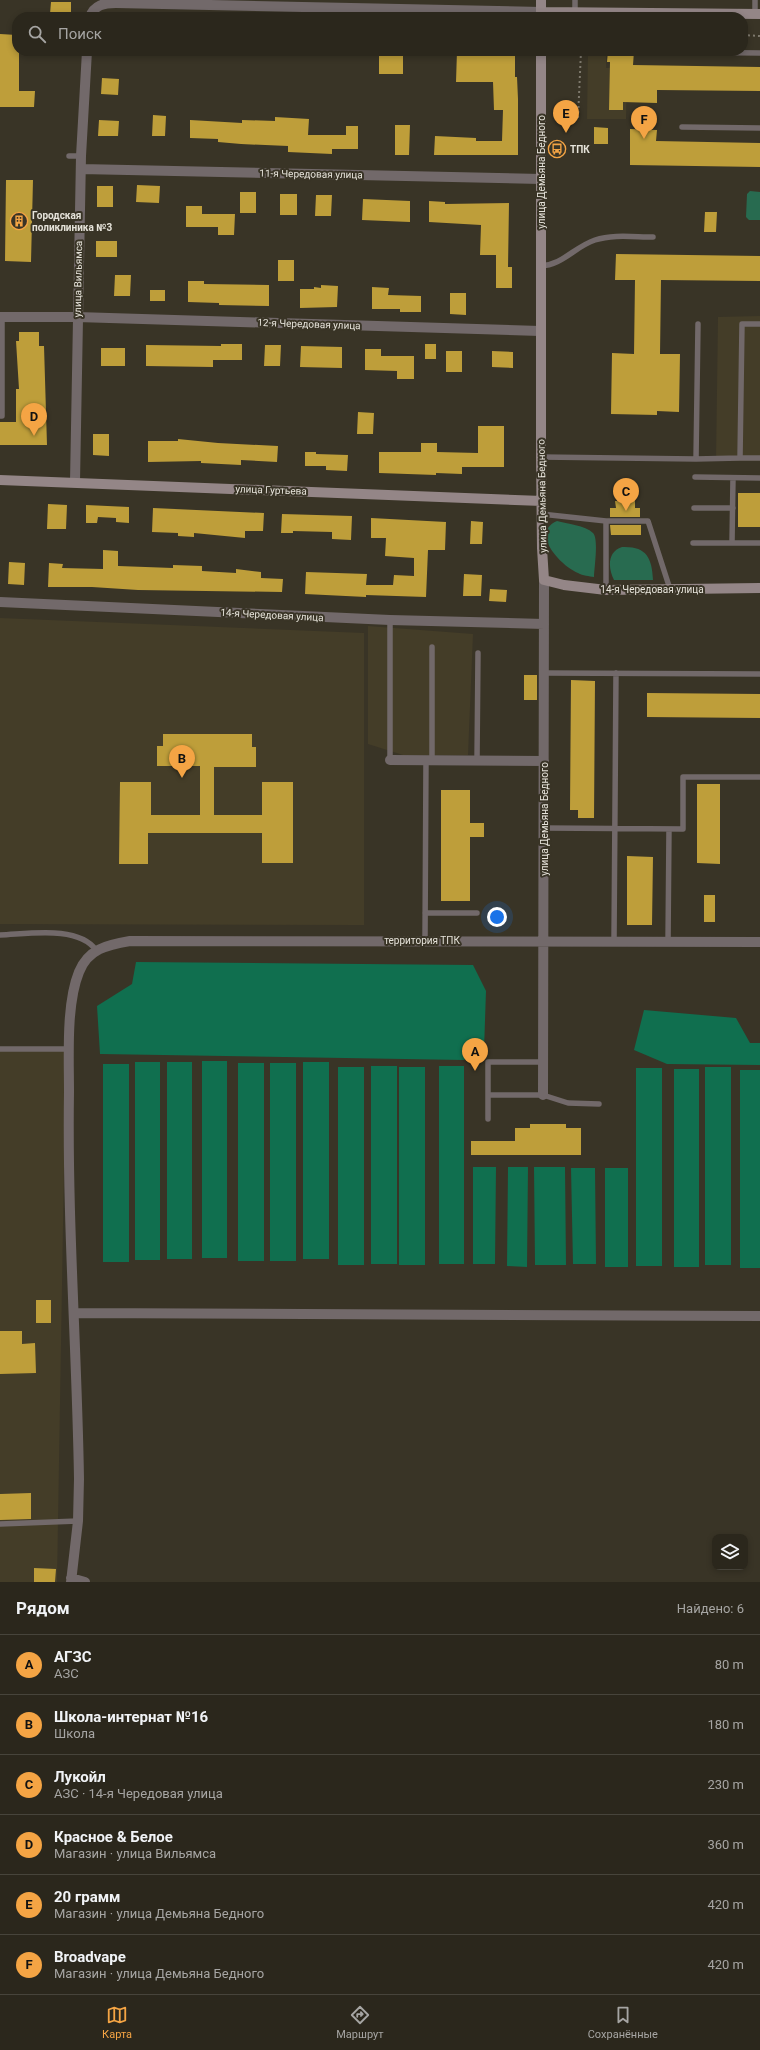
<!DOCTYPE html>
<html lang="ru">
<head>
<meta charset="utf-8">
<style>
  body { margin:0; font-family:Roboto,sans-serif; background:#332f25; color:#f1f3f6 }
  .controls { position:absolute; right:12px; bottom:12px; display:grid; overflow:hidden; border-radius:8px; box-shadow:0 2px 6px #0003 }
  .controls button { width:36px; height:36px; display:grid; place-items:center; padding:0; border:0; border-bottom:1px solid #47443b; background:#2b271c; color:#f1f3f6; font:20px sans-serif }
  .you { position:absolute; left:497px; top:917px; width:14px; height:14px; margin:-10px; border:3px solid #fff; border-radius:50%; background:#1a73e8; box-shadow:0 0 0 6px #1a73e833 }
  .badge { display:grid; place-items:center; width:26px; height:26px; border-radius:50%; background:#f4a444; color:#111; font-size:13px; font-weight:700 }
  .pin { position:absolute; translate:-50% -33px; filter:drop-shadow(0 1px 2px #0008) }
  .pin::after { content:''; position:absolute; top:21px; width:14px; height:12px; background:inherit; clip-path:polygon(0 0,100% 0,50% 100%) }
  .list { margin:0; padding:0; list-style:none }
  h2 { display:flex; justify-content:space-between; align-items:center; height:52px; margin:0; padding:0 16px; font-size:17px }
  h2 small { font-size:13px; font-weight:400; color:#a6a5a3 }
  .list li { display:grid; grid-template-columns:26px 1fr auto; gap:12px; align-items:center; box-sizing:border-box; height:60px; padding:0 16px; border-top:1px solid #47443b }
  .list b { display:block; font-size:15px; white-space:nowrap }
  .list p { margin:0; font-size:13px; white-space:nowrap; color:#a6a5a3 }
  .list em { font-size:13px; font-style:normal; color:#a6a5a3 }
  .icon { flex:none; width:22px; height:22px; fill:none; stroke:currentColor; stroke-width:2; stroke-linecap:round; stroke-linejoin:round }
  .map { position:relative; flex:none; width:760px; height:1582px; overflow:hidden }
  .search { position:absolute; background:#2b271c; box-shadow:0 2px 6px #0003; left:12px; right:12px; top:12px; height:44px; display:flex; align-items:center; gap:10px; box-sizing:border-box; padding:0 14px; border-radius:16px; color:#a6a5a3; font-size:15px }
  .sheet { height:412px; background:#2b271c }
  nav { display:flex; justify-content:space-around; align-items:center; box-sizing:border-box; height:56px; border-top:1px solid #47443b; background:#2b271c; font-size:11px; color:#a6a5a3 }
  nav a { display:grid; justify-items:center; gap:2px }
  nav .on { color:#f4a444 }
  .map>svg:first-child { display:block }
  .built { fill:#443d28 }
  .green { fill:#286b50 }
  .forest { fill:#106f4f }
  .building { fill:#be9e3a }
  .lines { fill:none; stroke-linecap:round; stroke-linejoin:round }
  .path { stroke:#7e796d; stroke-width:2; stroke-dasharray:2 3; stroke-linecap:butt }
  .lane { stroke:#72696a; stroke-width:5.5 }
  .street { stroke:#72696a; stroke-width:10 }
  .secondary { stroke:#948687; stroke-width:10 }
  .labels { text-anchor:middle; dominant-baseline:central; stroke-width:4; stroke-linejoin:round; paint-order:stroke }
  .poi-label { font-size:10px; font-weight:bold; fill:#e6e3da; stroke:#393426; text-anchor:start }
  .street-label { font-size:10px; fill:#e6e3da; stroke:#393426 }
</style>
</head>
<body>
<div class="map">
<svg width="760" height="1582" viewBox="0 0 760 1582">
  <rect width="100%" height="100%" fill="#393426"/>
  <!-- built -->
  <path class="built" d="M588 51H606V68H627L626 119H587Z
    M760 316V461H716L718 317Z
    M0 618 364 633V925L0 924Z
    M368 626 473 634 468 755H403L368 744Z
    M0 1048H66L57 1582H0Z"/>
  <!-- green -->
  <path class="green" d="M750 191 760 192V220H749L746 217 747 194Z
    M557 521C567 524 585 525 593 533 599 539 594 569 594 577 589 576 583 576 578 573 562 567 529 533 557 521Z
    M622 547C646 546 652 557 653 580H614C608 568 607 552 622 547Z"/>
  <!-- forest -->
  <path class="forest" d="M136 962 473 965 486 991 484 1050 464 1060 100 1054 97 1006 132 984Z
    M644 1010 736 1018 750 1043H760V1065L667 1064 634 1050Z
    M202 1061H227V1258H202Z
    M135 1062H160V1260H135Z
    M167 1062H192V1259H167Z
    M303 1062H329V1259H303Z
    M238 1063H264V1261H238Z
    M270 1063H296V1261H270Z
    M103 1064H129V1262H103Z
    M371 1066H397V1264H371Z
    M439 1066H464V1264H439Z
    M338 1067H364V1265H338Z
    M399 1067H425V1265H399Z
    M705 1067H731V1265H705Z
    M636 1068H662V1266H636Z
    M674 1069H699V1267H674Z
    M760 1070V1268H740V1070Z
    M473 1167H496L495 1264H473Z
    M508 1167H528L527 1267 507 1266Z
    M534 1167H565L566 1265H535Z
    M571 1168H595L596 1264H573Z
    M605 1168H628V1267H605Z"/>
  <!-- building -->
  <path class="building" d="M51 2H71V14H50Z
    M0 34 17 35V51H19V91H35L34 107H0Z
    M379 51H403V74H379Z
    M457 51H515V77H517L518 99V155H434L435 136 476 138V141H502L503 110H494L493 82H456Z
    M608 51H634L633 65 760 67V91L657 90V103L623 102V110H609L610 62H607Z
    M102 78 119 79 118 95 101 94Z
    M153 115 166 116 165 136H152Z
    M275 117 309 119 308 135H346V126H358V149H332V154L288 152V146L241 144 218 142V139L190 138V120L242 123V120L275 121Z
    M99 120 119 121 118 136H98Z
    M395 125H410L409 155H395Z
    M594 127 608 128V144H594Z
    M630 129 657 130 656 141 760 143V167L630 165Z
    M6 180H33L31 262 5 261Z
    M137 185 160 186 159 203 136 202Z
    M97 186H113V207H97Z
    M240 192H256V213H240Z
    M280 194H297V215H280Z
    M316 195H332L331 216H315Z
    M363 199 410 201V222L362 220Z
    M429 201 445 202V204L509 203 508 267H512V288H496V255H480L481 225 429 222Z
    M186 206H202V214H235L234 235H218V227H186Z
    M705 212H717L716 232H704Z
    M96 241H117V257H96Z
    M616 254 760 256V281L661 280 660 354H680L679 412 657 411V415L611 414 612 353 634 354 635 280H615Z
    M278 260H294V281H278Z
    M115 275H131L130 296H114Z
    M188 281H204V284L269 285V306L219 305V303L188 302Z
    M321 285 338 286 337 307 300 308V289H314V287L321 288Z
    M372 287 389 288 388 295 421 296V312H400V309H372Z
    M150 290H165V301H150Z
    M450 293H466V315L450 314Z
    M19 332H39V346H44L47 445H0V422H16V389H19L16 341H19Z
    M221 344H242V360H213V367L146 366V345L221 346Z
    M425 344H436V359H425Z
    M265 345H281L280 366H264Z
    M301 346 342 347V368L300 367Z
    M101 348H125V366H101Z
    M365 349H381V356H414V379H397V371L365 370Z
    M446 351H462V372H446Z
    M492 351 513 352V368L492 367Z
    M358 412 374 413 373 434H357Z
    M478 426H504V467H462V474L436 473V475L379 473V452H421V443H437V452L478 453Z
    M93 434H109V456L93 455Z
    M178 439 218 443 278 446 277 462 241 460V465L201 463V461L148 462V441H178Z
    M305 452H316V454L348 455 347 471 326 470V466H305Z
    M738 493H760V527H738Z
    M615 501H635V508H640V517H610V508H616Z
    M48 504 67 505 66 529H47Z
    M86 505 129 507V523L116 522V518L98 517 97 523H86Z
    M153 508 264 513 263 531H245V538L194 533V537L178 536V533L152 532Z
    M282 514 352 516 351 540 332 539V532L293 531V533H281Z
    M371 518 446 522 445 550H428L426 597 366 595V597L305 594 306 572 367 574 366 585H393L394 575 414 576V558L385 556 386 538H371Z
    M471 521 483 522 482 544H470Z
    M610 525H641V535H611Z
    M103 550 118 551V566L173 568V565L202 566V571L236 573V569L261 572V578L283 579 282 592 138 590 92 587H48L49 563 63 564 62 568 103 569Z
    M9 562 25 563 24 585 8 584Z
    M464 574 482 575 481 596H463Z
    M490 589 507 590 506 602 489 601Z
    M524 675H537V700H524Z
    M571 680 595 681 594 818H578V810H570Z
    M647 693 760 694V718L647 717Z
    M163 734H252V747H256V767H214V815H262V782H293V863H262V833H148V864H119L120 782H151V815H200V766H157V746H163Z
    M697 784H720V864L697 863Z
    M441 790H470V823H484V837H470V901H441Z
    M627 856 653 857 652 925H627Z
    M704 895H715V922H704Z
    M530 1124H566V1128H581V1155H471V1141H515V1128H530Z
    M36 1300H51V1323H36Z
    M0 1331H22V1344L35 1343 36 1373 0 1374Z
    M31 1493V1519L0 1520V1494Z
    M34 1568 56 1569 55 1582H34Z"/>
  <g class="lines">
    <!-- path -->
    <path class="path" d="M743 35 760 36
      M578 118 581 51"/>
    <!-- lane -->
    <path class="lane" d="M575 12V0
      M755 14V0
      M670 52 760 53
      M682 127 760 128
      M69 156H81
      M540 266C563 265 574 247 595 240 613 234 634 237 653 237
      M0 416H2V317
      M541 457 696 459 698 324
      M740 458H760
      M696 459 740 458 742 324H760
      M695 477 760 478
      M694 508H733
      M541 514 606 521H648L670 589
      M606 521V590
      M693 543H760
      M732 543 733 478
      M544 673 760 674
      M390 760V620
      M432 760V647
      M477 760 478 653
      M544 828 683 829V777H760
      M425 913H477
      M0 935C28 934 78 925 96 950
      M425 940 426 760
      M614 941 616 673
      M668 942 669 829
      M0 1049H70
      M488 1095H543L568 1103 599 1104
      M488 1119V1062H544
      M0 1524 78 1521"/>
    <!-- street -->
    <path class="street" d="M90 17C94 5 104 3 116 3L541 12
      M81 169 541 179
      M0 317H77L540 331
      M75 482 81 156 87 51
      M0 602 390 620 544 624
      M390 760 544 761
      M543 1095 544 580
      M75 1313 760 1316
      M71 1578 85 1582
      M71 1582 78 1521 79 1479C77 1350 67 1221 69 1092 69 1056 66 1004 79 972 88 949 107 945 130 941L760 942"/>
    <!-- secondary -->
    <path class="secondary" d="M541 12 760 14
      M541 17V0
      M541 51V457L542 548 544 580 564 585 606 590 760 588
      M0 480 542 501"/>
  </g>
  <!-- icons -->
  <defs>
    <symbol id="bus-ring" viewBox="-11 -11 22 22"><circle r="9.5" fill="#393426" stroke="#f4a444" stroke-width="1.5"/><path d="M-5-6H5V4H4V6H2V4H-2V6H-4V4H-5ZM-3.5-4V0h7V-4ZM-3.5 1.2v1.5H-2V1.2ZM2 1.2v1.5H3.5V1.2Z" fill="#f4a444"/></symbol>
    <symbol id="building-ring" viewBox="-11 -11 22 22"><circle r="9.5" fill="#393426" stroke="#f4a444" stroke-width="1.5"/><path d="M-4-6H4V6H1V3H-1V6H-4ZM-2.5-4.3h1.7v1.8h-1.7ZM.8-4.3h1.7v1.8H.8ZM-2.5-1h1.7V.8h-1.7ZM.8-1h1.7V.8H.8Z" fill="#f4a444"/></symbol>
  </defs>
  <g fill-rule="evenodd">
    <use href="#bus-ring" x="547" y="139" width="20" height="20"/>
    <use href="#building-ring" x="9" y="211" width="20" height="20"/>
  </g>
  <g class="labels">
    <!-- poi labels -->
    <g class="poi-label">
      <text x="570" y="149">ТПК</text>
      <text x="32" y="215">Городская<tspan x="32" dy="12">поликлиника №3</tspan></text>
    </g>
    <!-- street labels -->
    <g class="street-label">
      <text transform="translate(541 172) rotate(-90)">улица Демьяна Бедного</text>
      <text transform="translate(311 174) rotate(1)">11-я Чередовая улица</text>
      <text transform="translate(78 279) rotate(-89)">улица Вильямса</text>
      <text transform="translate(309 324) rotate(2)">12-я Чередовая улица</text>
      <text transform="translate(271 490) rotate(2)">улица Гуртьева</text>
      <text transform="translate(542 496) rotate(-91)">улица Демьяна Бедного</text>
      <text x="652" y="589">14-я Чередовая улица</text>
      <text transform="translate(272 615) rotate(3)">14-я Чередовая улица</text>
      <text transform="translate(544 819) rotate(-90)">улица Демьяна Бедного</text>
      <text x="422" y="940">территория ТПК</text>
    </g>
  </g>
</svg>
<div class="controls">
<button><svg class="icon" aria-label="layers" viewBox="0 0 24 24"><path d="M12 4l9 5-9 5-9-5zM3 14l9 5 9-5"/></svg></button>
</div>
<div class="you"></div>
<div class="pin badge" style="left:475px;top:1071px">A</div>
<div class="pin badge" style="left:182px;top:778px">B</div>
<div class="pin badge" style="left:626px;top:511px">C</div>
<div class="pin badge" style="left:34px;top:436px">D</div>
<div class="pin badge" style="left:566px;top:133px">E</div>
<div class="pin badge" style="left:644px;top:139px">F</div>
<div class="search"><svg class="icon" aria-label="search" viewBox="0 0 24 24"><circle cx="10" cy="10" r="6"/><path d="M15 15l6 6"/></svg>Поиск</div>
</div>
<section class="sheet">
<h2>Рядом<small>Найдено: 6</small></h2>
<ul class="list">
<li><span class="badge">A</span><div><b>АГЗС</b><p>АЗС</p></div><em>80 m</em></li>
<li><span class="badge">B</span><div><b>Школа-интернат №16</b><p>Школа</p></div><em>180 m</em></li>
<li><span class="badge">C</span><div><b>Лукойл</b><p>АЗС · 14-я Чередовая улица</p></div><em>230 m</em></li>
<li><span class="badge">D</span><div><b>Красное &amp; Белое</b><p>Магазин · улица Вильямса</p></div><em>360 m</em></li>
<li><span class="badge">E</span><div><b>20 грамм</b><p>Магазин · улица Демьяна Бедного</p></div><em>420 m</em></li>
<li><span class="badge">F</span><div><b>Broadvape</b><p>Магазин · улица Демьяна Бедного</p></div><em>420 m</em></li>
</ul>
</section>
<nav>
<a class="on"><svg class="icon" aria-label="map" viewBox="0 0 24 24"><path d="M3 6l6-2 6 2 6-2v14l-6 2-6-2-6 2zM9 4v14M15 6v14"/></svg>Карта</a>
<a><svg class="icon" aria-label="directions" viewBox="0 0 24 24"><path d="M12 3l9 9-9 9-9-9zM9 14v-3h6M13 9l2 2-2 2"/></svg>Маршрут</a>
<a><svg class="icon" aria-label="saved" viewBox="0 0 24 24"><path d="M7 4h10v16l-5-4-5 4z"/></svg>Сохранённые</a>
</nav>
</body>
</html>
